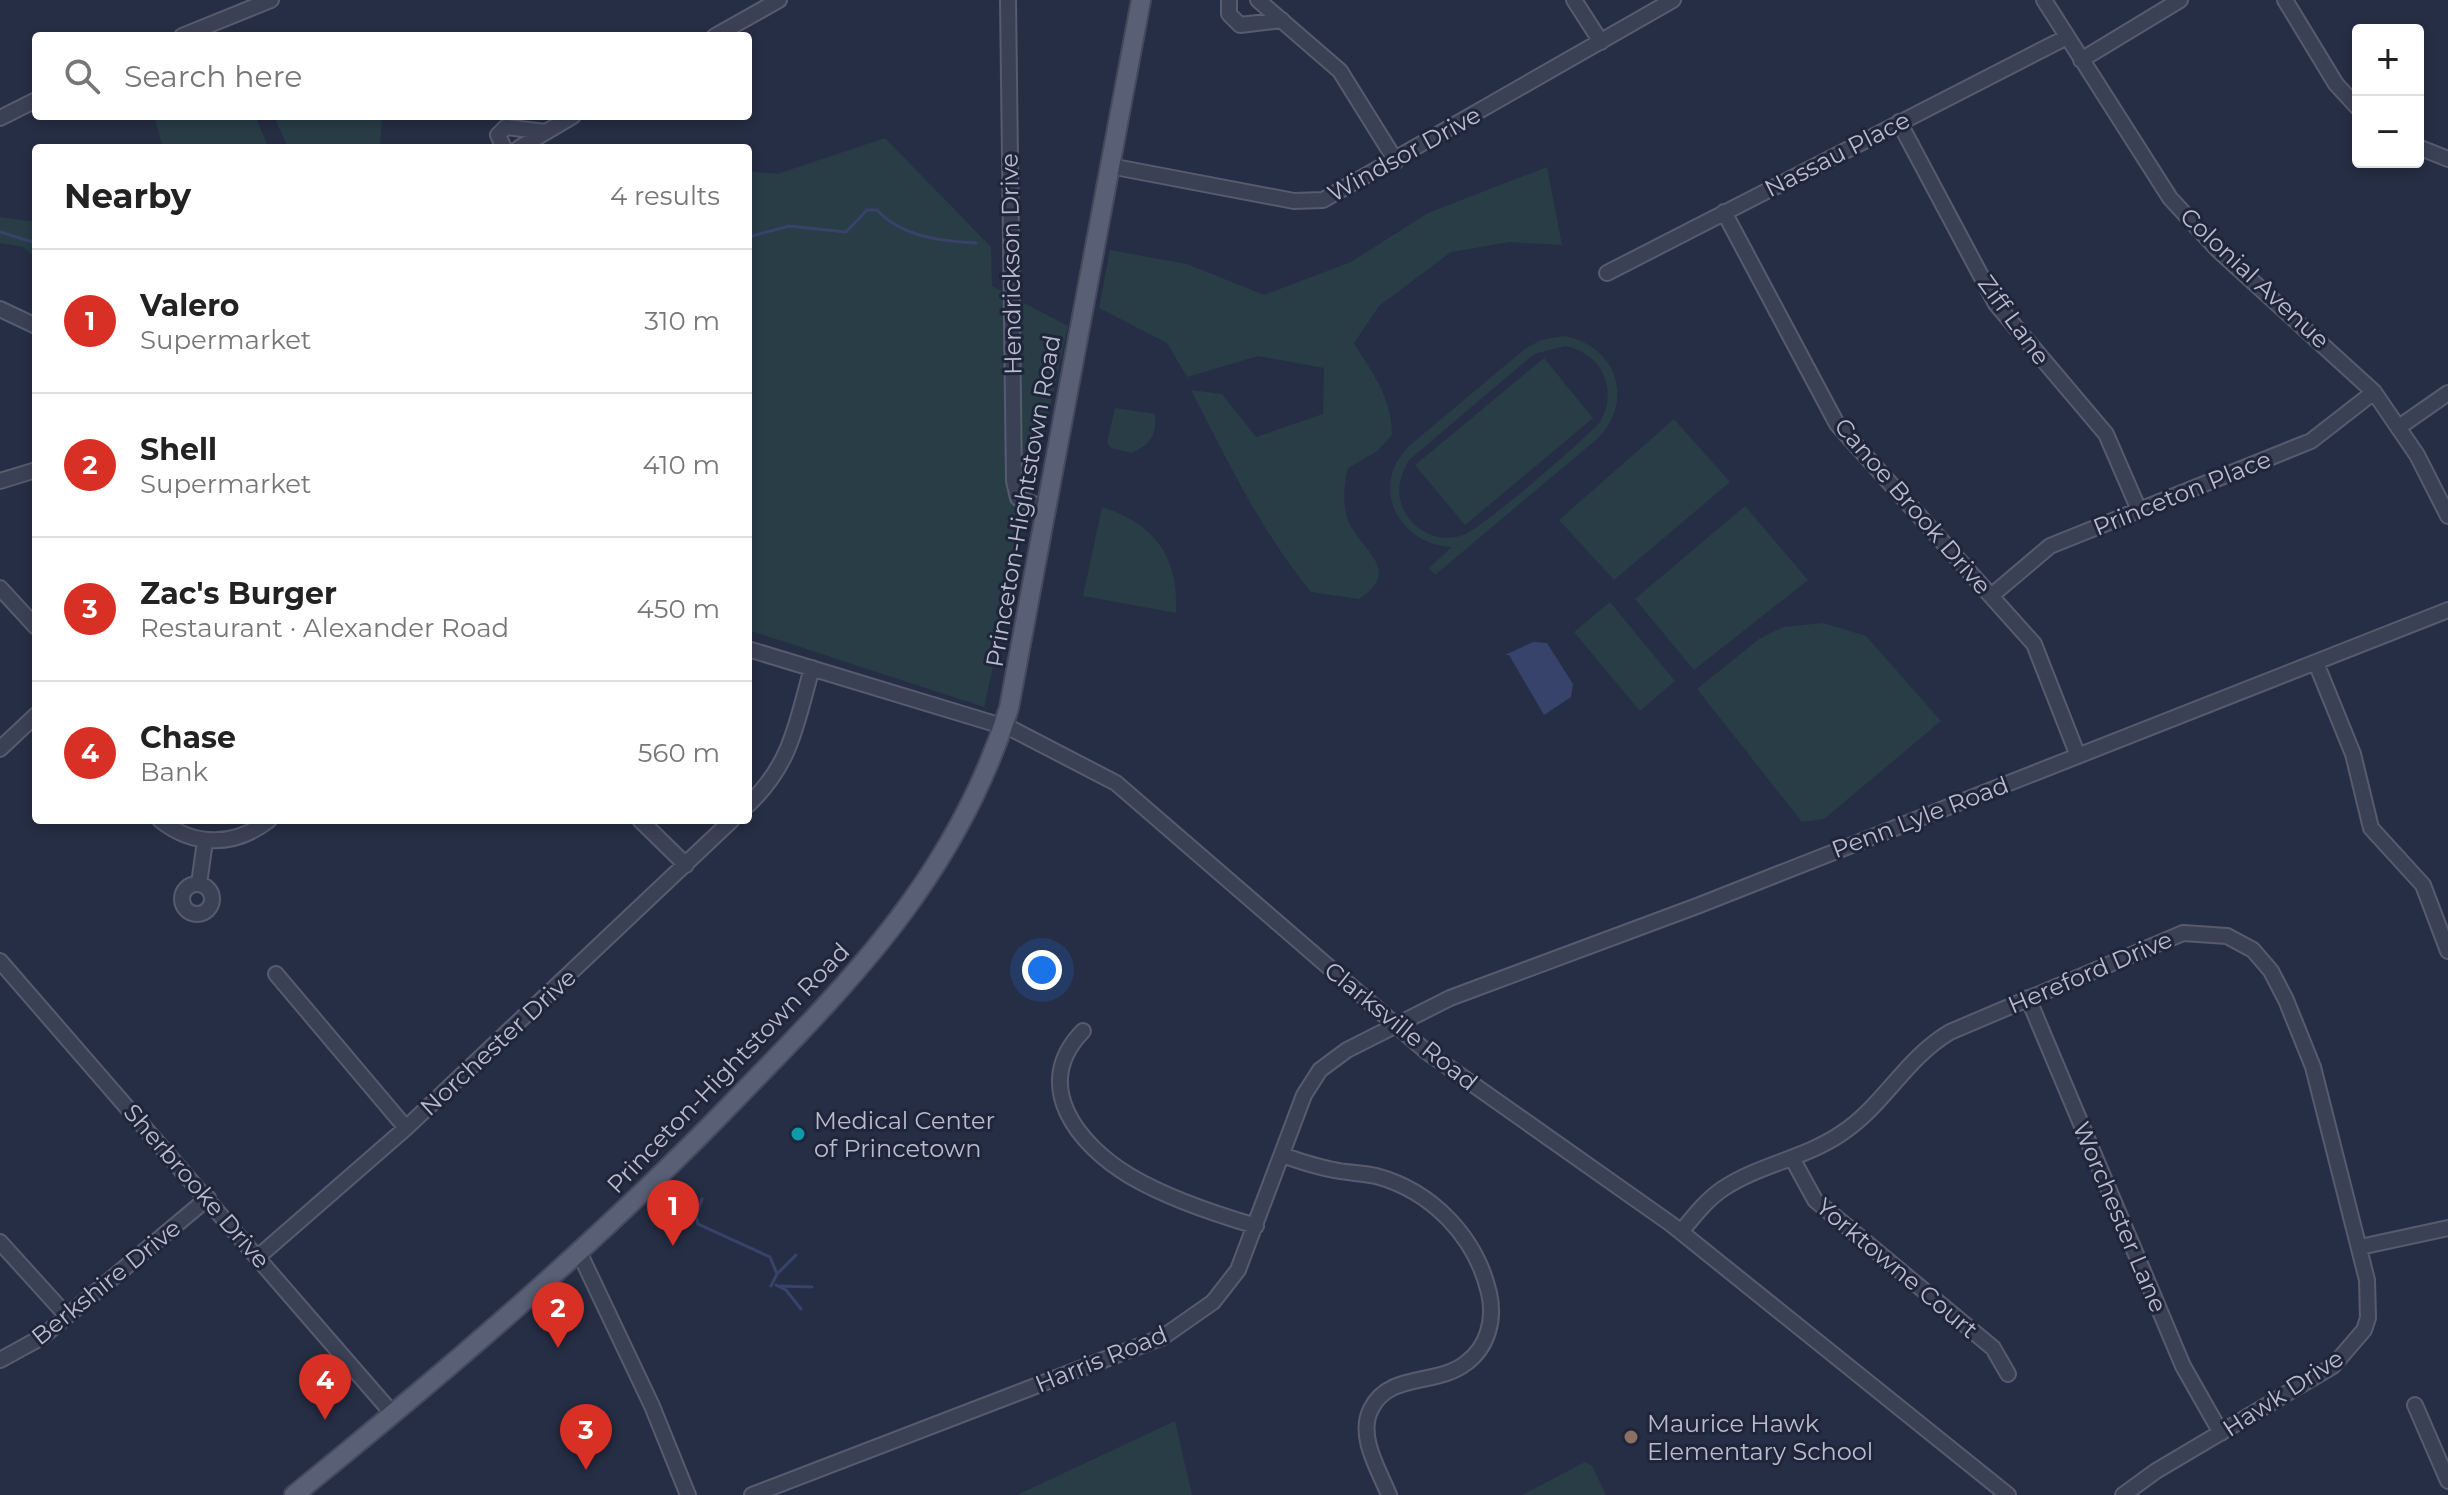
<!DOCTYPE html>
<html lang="en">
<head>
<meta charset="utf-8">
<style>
  body { margin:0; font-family:Montserrat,sans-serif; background:#f6f6f6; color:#222 }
  .controls { position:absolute; right:24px; top:24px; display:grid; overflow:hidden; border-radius:8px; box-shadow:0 4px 12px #0003 }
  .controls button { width:72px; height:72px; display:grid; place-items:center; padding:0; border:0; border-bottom:2px solid #e0e0e0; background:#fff; color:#222; font:40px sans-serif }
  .you { position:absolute; left:1042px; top:970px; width:28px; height:28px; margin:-20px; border:6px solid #fff; border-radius:50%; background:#1a73e8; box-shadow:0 0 0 12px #1a73e833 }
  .badge { display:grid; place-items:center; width:52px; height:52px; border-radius:50%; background:#d93025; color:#fff; font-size:26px; font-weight:700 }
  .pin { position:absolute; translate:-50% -66px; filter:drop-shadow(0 2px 4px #0008) }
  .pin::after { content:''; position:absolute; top:42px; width:28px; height:24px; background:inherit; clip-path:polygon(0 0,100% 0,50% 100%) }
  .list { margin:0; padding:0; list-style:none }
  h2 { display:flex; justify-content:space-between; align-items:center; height:104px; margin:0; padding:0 32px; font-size:34px }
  h2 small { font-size:26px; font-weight:400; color:#767676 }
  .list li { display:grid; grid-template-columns:52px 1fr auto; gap:24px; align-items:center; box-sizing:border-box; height:144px; padding:0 32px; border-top:2px solid #e0e0e0 }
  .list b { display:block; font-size:30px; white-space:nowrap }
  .list p { margin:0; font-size:26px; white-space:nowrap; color:#767676 }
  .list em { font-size:26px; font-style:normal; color:#767676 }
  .icon { flex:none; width:44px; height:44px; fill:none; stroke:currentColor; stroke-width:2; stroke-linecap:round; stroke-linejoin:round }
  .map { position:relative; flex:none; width:2448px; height:1495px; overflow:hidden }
  .search { position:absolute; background:#fff; box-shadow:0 4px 12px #0003; left:32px; top:32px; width:720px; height:88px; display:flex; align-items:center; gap:20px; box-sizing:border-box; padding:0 28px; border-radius:8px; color:#767676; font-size:30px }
  .panel { position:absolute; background:#fff; box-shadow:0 4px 12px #0003; left:32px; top:144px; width:720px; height:680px; border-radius:8px }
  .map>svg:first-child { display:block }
  .green { fill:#283d46; fill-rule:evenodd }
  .water { fill:#37436b }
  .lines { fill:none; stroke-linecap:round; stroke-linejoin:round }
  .stream { stroke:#37436b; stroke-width:3 }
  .minor-casing { stroke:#565b6f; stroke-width:18 }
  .major-casing { stroke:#444a5e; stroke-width:22 }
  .minor { stroke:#3b4155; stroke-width:14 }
  .major { stroke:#595f74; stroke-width:18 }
  .culture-dot { fill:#0f9aa8; stroke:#1f253a; stroke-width:3 }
  .education-dot { fill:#8d6e63; stroke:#1f253a; stroke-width:3 }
  .labels { text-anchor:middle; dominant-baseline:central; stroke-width:6; stroke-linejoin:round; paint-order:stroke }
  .street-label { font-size:24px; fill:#b8bdce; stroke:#1f253a }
  .poi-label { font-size:24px; fill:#b8bdce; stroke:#1f253a; text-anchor:start }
</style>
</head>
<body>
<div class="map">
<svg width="2448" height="1495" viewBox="0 0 2448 1495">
  <rect width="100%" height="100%" fill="#262e45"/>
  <!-- green -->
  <path class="green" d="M154 116H255L269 148H163Z
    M274 116H382L380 146 383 148H278L286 143Z
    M885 138 991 247 992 286 1068 326 984 707 748 630V171L777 174Z
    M1547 167 1562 245 1510 242 1451 252 1379 306 1354 343C1373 375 1392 397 1392 435L1376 452 1348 468C1344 483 1342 508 1349 523 1364 553 1402 570 1359 599L1311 592C1262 533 1226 458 1191 390L1222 394 1256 437 1323 414 1324 368 1258 356 1187 377 1167 343 1099 308 1110 250 1187 264 1264 295 1351 262 1428 213Z
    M0 217 36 222V258L23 247 0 243Z
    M1564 336C1616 345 1636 401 1597 439L1435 575 1429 568 1452 547C1399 545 1368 487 1409 446L1526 348 1541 340ZM1565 346C1602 353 1619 390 1600 422 1583 441 1483 528 1463 535 1441 543 1416 533 1405 512 1395 495 1399 477 1409 460L1534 354Z
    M1544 358 1593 418 1465 525 1415 465Z
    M1115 408 1155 414C1157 435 1151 444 1132 453L1111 448 1107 443Z
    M1674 419 1730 482 1614 580 1559 520Z
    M1745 506 1808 580 1694 670 1635 599Z
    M1102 507C1155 524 1179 557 1176 613L1083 596Z
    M1610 602 1675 681 1640 711 1574 632Z
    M1823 623 1866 636 1941 721 1824 819 1802 822 1697 689 1759 639 1783 627Z
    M1175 1421 1192 1495H1017Z
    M1585 1462 1592 1466 1606 1495H1522Z"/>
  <!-- water -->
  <path class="water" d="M1533 642 1547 643 1573 684 1571 697 1544 715 1509 655H1505Z"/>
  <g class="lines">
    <!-- stream -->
    <path class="stream" d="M0 232 36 243
      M748 237 789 226 846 232 867 210H877C902 237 941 241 976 243
      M702 1199 696 1216 698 1224 770 1257 777 1274
      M776 1285 786 1290 801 1309
      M771 1286 777 1274 796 1255
      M780 1286 812 1287"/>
    <defs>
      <path id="minor" d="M1008 0 1014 481 1018 498 1046 509
        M1229 0V14L1240 25 1282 20
        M1258 0 1340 71 1396 161
        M1574 0 1601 42
        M2044 0 2170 198 2217 249 2374 392 2417 455 2448 516
        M2285 0 2336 84 2358 108
        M182 36 271 0
        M715 36 779 0
        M2081 60 2180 0
        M0 118 36 100
        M1899 122 1996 304 2106 434 2139 510
        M2418 147 2448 159
        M504 148 498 135 506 127 545 132
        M519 148 573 116
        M1110 166 1294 201 1323 200 1673 0
        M1724 212 1837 424 2034 644 2078 756
        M1607 273 2067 37
        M0 309 36 326
        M2399 427 2448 393
        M0 481 36 470
        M0 588 36 627
        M1991 596 2050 546 2311 441 2374 392
        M748 649 1012 729 1116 783 1427 1052 1671 1224 2008 1495
        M2316 663 2353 754 2371 828 2423 885 2448 951
        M0 749 36 715
        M748 805C792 763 796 724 812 668
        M160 820C194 847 235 847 269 820
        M640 820 686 865
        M182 899a15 15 0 1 1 30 0a15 15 0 1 1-30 0Z
        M199 884 205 841
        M0 961 392 1413
        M276 974 406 1128
        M2028 998 2183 1366 2221 1433
        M1083 1031C1030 1085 1078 1145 1130 1176 1167 1198 1215 1214 1256 1226
        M1282 1155C1299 1161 1317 1167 1334 1170 1348 1173 1363 1173 1376 1176 1432 1191 1476 1237 1489 1293 1495 1319 1488 1347 1466 1363 1437 1386 1389 1372 1371 1409 1357 1436 1379 1470 1389 1495
        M1792 1158 1815 1200 1993 1348 2008 1374
        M1681 1232C1694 1216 1707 1199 1724 1188 1761 1164 1806 1158 1842 1133 1884 1105 1906 1058 1950 1032L2183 933 2227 936 2253 950 2271 971 2286 1000 2313 1067 2367 1280 2368 1318 2364 1330 2333 1366 2156 1471 2123 1495
        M0 1242 67 1316
        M2360 1247 2448 1228
        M579 1252 652 1406 688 1495
        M258 1257 406 1128 732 820
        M0 1360 42 1337 208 1198
        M2415 1405 2448 1481
        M752 1495 1163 1337 1213 1302 1238 1270 1304 1095 1320 1070 1347 1050 1450 998 1697 906 2448 610"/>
      <path id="major" d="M294 1495C447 1371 598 1242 735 1100 853 979 957 874 1009 708L1141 0"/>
    </defs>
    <!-- minor casing -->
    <use href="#minor" class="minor-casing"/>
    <!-- major casing -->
    <use href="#major" class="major-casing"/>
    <!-- minor -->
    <use href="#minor" class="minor"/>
    <!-- major -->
    <use href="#major" class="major"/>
  </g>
  <!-- markers -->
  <circle class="culture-dot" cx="798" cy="1134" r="8"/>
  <circle class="education-dot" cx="1631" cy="1437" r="8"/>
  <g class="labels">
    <!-- street labels -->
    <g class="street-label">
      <text transform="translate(1404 154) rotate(-29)">Windsor Drive</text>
      <text transform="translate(1837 154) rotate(-27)">Nassau Place</text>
      <text transform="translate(1011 264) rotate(-91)">Hendrickson Drive</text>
      <text transform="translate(2255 278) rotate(43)">Colonial Avenue</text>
      <text transform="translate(2014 320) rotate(54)">Ziff Lane</text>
      <text transform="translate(2182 493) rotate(-22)">Princeton Place</text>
      <text transform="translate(1023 501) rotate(-80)">Princeton-Hightstown Road</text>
      <text transform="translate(1913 506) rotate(49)">Canoe Brook Drive</text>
      <text transform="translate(1920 817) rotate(-21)">Penn Lyle Road</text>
      <text transform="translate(2090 972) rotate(-23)">Hereford Drive</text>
      <text transform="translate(1401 1026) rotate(39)">Clarksville Road</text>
      <text transform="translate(498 1042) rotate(-43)">Norchester Drive</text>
      <text transform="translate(728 1068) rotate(-46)">Princeton-Hightstown Road</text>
      <text transform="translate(197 1186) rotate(49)">Sherbrooke Drive</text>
      <text transform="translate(2120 1217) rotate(67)">Worchester Lane</text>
      <text transform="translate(1897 1268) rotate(40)">Yorktowne Court</text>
      <text transform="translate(106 1282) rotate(-39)">Berkshire Drive</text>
      <text transform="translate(1101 1359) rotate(-22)">Harris Road</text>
      <text transform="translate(2283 1393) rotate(-33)">Hawk Drive</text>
    </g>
    <!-- poi labels -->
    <g class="poi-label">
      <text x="814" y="1120">Medical Center<tspan x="814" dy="28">of Princetown</tspan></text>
      <text x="1647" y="1423">Maurice Hawk<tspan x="1647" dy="28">Elementary School</tspan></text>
    </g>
  </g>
</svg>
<div class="controls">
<button>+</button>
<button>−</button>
</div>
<div class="you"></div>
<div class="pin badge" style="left:673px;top:1246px">1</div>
<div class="pin badge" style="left:558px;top:1348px">2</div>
<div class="pin badge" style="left:586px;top:1470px">3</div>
<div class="pin badge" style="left:325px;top:1420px">4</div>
<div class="search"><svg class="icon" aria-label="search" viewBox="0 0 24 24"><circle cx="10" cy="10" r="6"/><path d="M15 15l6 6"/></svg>Search here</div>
<section class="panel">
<h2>Nearby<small>4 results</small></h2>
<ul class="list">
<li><span class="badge">1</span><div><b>Valero</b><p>Supermarket</p></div><em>310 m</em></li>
<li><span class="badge">2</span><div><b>Shell</b><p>Supermarket</p></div><em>410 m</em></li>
<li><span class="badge">3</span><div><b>Zac's Burger</b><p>Restaurant · Alexander Road</p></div><em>450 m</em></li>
<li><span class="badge">4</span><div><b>Chase</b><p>Bank</p></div><em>560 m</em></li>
</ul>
</section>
</div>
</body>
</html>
